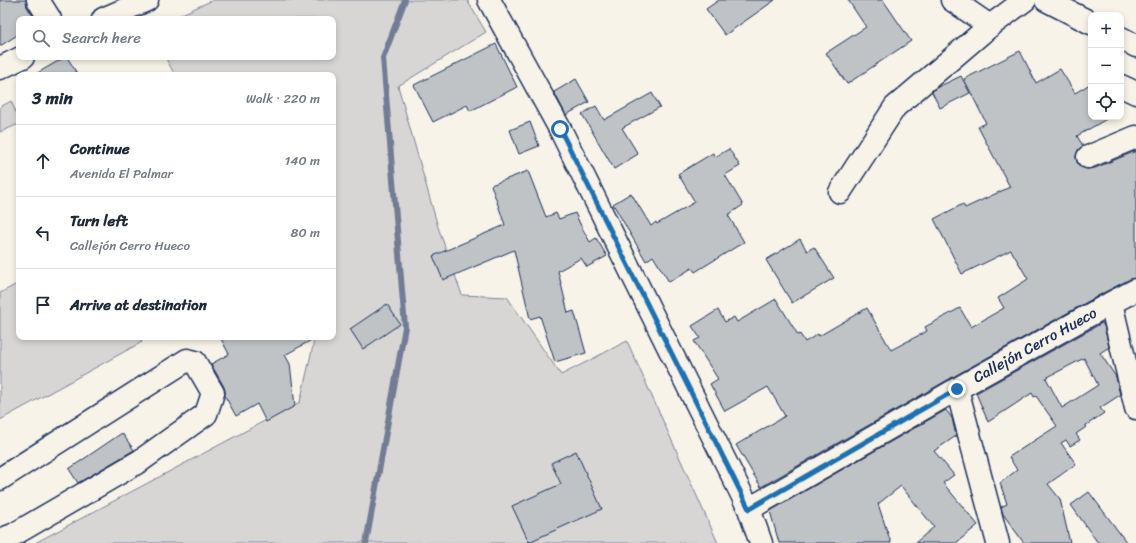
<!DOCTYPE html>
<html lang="en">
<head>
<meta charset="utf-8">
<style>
  body { margin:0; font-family:Sriracha,sans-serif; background:#f6f6f7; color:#1f2937 }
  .controls { position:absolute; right:12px; top:12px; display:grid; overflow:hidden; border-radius:8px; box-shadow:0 2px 6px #0003 }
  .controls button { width:36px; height:36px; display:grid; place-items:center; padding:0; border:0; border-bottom:1px solid #e0e1e3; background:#fff; color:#1f2937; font:20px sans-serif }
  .stop { position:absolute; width:12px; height:12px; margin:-9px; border:3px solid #1f6fb2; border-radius:50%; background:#fff }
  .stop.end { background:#1f6fb2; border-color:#fff; box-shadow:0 1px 4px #0008 }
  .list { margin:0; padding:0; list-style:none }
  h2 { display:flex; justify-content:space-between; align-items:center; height:52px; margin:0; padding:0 16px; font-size:17px }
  h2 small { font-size:13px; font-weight:400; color:#747a83 }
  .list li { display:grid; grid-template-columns:26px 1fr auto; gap:12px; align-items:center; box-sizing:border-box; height:72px; padding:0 16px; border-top:1px solid #e0e1e3 }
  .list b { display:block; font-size:15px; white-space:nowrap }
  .list p { margin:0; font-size:13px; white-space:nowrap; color:#747a83 }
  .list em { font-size:13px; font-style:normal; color:#747a83 }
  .icon { flex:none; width:22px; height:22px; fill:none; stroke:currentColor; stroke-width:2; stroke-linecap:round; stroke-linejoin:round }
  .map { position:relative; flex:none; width:1136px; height:543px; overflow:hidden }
  .search { position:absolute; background:#fff; box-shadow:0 2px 6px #0003; left:16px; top:16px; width:320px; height:44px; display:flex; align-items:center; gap:10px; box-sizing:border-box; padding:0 14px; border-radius:8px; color:#747a83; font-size:15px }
  .panel { position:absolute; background:#fff; box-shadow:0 2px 6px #0003; left:16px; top:72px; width:320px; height:268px; border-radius:8px }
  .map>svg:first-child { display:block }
  .green { fill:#d7d6d4; stroke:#798299 }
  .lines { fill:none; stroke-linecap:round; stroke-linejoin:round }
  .stream { stroke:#727c95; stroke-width:6 }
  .building { fill:#c0c3c5; stroke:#1b2f5e; fill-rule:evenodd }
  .minor-casing { stroke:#1b2f5e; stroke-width:25 }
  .major-casing { stroke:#1b2f5e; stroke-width:25 }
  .minor { stroke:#f7f3e8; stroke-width:22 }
  .major { stroke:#f7f3e8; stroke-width:22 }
  .route { stroke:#1f6fb2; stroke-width:5 }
  .labels { text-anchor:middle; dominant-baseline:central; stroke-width:3.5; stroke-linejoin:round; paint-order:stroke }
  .street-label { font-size:15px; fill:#1b2f5e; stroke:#f7f3e8 }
</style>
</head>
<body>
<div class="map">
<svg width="1136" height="543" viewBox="0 0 1136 543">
  <rect width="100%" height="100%" fill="#f7f3e8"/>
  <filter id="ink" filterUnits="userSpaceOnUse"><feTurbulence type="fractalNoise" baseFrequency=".025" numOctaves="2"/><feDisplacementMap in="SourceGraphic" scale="8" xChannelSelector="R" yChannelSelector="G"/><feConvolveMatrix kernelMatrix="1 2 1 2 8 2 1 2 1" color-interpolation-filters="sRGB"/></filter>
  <g filter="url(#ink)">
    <!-- green -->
    <path class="green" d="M213 0H467L486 32 398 86 438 227 462 295 507 297 561 375 627 341 718 543H35L300 402 315 337H333V75H175L165 57H333V19H171Z
      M11 101 19 119V124L0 132V107Z
      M19 283V337H140L142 342 0 420V293Z"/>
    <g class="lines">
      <!-- stream -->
      <path class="stream" d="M366 543 405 327 383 58 405 0"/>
    </g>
    <!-- building -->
    <path class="building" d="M0 0H26L27 7 35 19H19V34L0 46Z
      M719 0H775L725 35 706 9Z
      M848 0H883L911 41 847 84 826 53 866 27Z
      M496 44 517 87 470 111 467 105 433 122 414 85Z
      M1020 51 1036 83 1060 69 1075 93 1090 84H1091V117H1110L1077 136 1083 146 1078 150 1076 156 1077 162 1080 167 1087 169 1095 168 1136 151V278L1130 279 1105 292 951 378 761 487 736 445 785 416 768 387 725 411 710 384 718 379 694 341 700 338 692 326 718 310 725 322 734 317 737 322 776 299 798 335 800 334 805 342 818 334 819 336 867 308 891 350 927 331 925 327 960 308 971 327 1004 308 998 298 1028 279 1011 250 962 274 934 219 963 204 965 208 1010 187 978 127 986 123 964 79Z
      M65 57H67L78 75H34Z
      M961 76 970 93 940 108 932 92 936 88Z
      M576 79 589 102 566 115 554 92Z
      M652 93 660 107 622 128 638 154 614 169 582 114 596 106 604 120Z
      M530 122 539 146 519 154 510 130Z
      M729 149 740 166 725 175 743 205 728 215 744 242 695 272 692 268 669 282 653 256 646 261 613 204 631 193 651 226 656 222 657 224 695 202 678 174 713 153 715 157Z
      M528 171 546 217 556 213 559 219 575 213 581 226 590 242 596 238 607 256 587 267 581 258 558 271 568 313 574 311 586 353 555 362 540 316 530 319 514 250 443 280 433 256 505 225 491 185Z
      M800 239 807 251 814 247 834 278 792 303 766 260Z
      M387 304 400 324 363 349 350 329Z
      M1102 323 1104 326 1109 347 1100 353 1116 377 1120 395 1100 408 1104 413 1085 426 1086 427 1076 434 1080 440 1070 446 1066 440 1061 443 1076 464 1048 484 1060 499 1070 543H1024L1003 514 1001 507 1007 504 1000 483 1017 470 1009 457 1057 426 1036 396 1034 397 1032 393 988 422 976 393ZM1084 358 1098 385 1062 408 1046 378Z
      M220 337H317L285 355 290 364 295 406 266 422 257 404 236 416 225 396V391L224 387 211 364 229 354Z
      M946 410 952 418 956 436 934 451 954 475 943 483 978 525 956 543H915L934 527 901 486 878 504 891 543H779L770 511Z
      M122 433 134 450 78 483 69 469Z
      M576 451 602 509 529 542 512 506 561 484 551 463Z
      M1089 492 1127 543H1098L1071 505Z"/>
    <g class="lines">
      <defs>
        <path id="minor" d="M38 0 50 19
          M489 0 560 129 749 509 761 543
          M952 0 990 26
          M103 19 147 0
          M0 68 23 57
          M1121 86 1136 93
          M1088 157 1136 137
          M840 192 895 107 990 26 1025 0
          M1111 303 1136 408
          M957 389 998 543
          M0 479 187 360 195 362 213 393 206 414 140 461 13 535 0 540
          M749 509 957 389 1111 303 1136 290"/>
        <path id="major" d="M1046 0 1091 23
          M1121 38 1136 46"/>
      </defs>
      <!-- minor casing -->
      <use href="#minor" class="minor-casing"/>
      <!-- major casing -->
      <use href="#major" class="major-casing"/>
      <!-- minor -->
      <use href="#minor" class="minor"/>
      <!-- major -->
      <use href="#major" class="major"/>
    </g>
  </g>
  <g class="lines" filter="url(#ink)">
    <!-- route -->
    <path class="route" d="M560 129 749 509 957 389"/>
  </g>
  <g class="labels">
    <!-- street labels -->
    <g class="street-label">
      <text transform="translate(1035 345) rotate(-29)">Callejón Cerro Hueco</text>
    </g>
  </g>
</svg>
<div class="controls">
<button>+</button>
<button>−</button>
<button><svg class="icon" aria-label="locate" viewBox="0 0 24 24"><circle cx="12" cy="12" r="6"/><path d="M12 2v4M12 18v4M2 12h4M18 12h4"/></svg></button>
</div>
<div class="stop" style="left:560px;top:129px"></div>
<div class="stop end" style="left:957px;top:389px"></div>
<div class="search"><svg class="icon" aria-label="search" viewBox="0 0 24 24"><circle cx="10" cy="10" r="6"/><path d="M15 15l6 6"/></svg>Search here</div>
<section class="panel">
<h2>3 min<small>Walk · 220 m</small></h2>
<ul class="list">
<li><svg class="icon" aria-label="ahead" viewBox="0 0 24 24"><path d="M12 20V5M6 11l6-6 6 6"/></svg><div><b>Continue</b><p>Avenida El Palmar</p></div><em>140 m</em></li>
<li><svg class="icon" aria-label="left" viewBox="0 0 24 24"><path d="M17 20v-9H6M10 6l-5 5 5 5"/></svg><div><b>Turn left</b><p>Callejón Cerro Hueco</p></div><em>80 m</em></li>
<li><svg class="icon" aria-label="arrive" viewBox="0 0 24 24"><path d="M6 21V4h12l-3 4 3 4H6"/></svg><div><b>Arrive at destination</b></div></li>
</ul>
</section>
</div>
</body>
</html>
